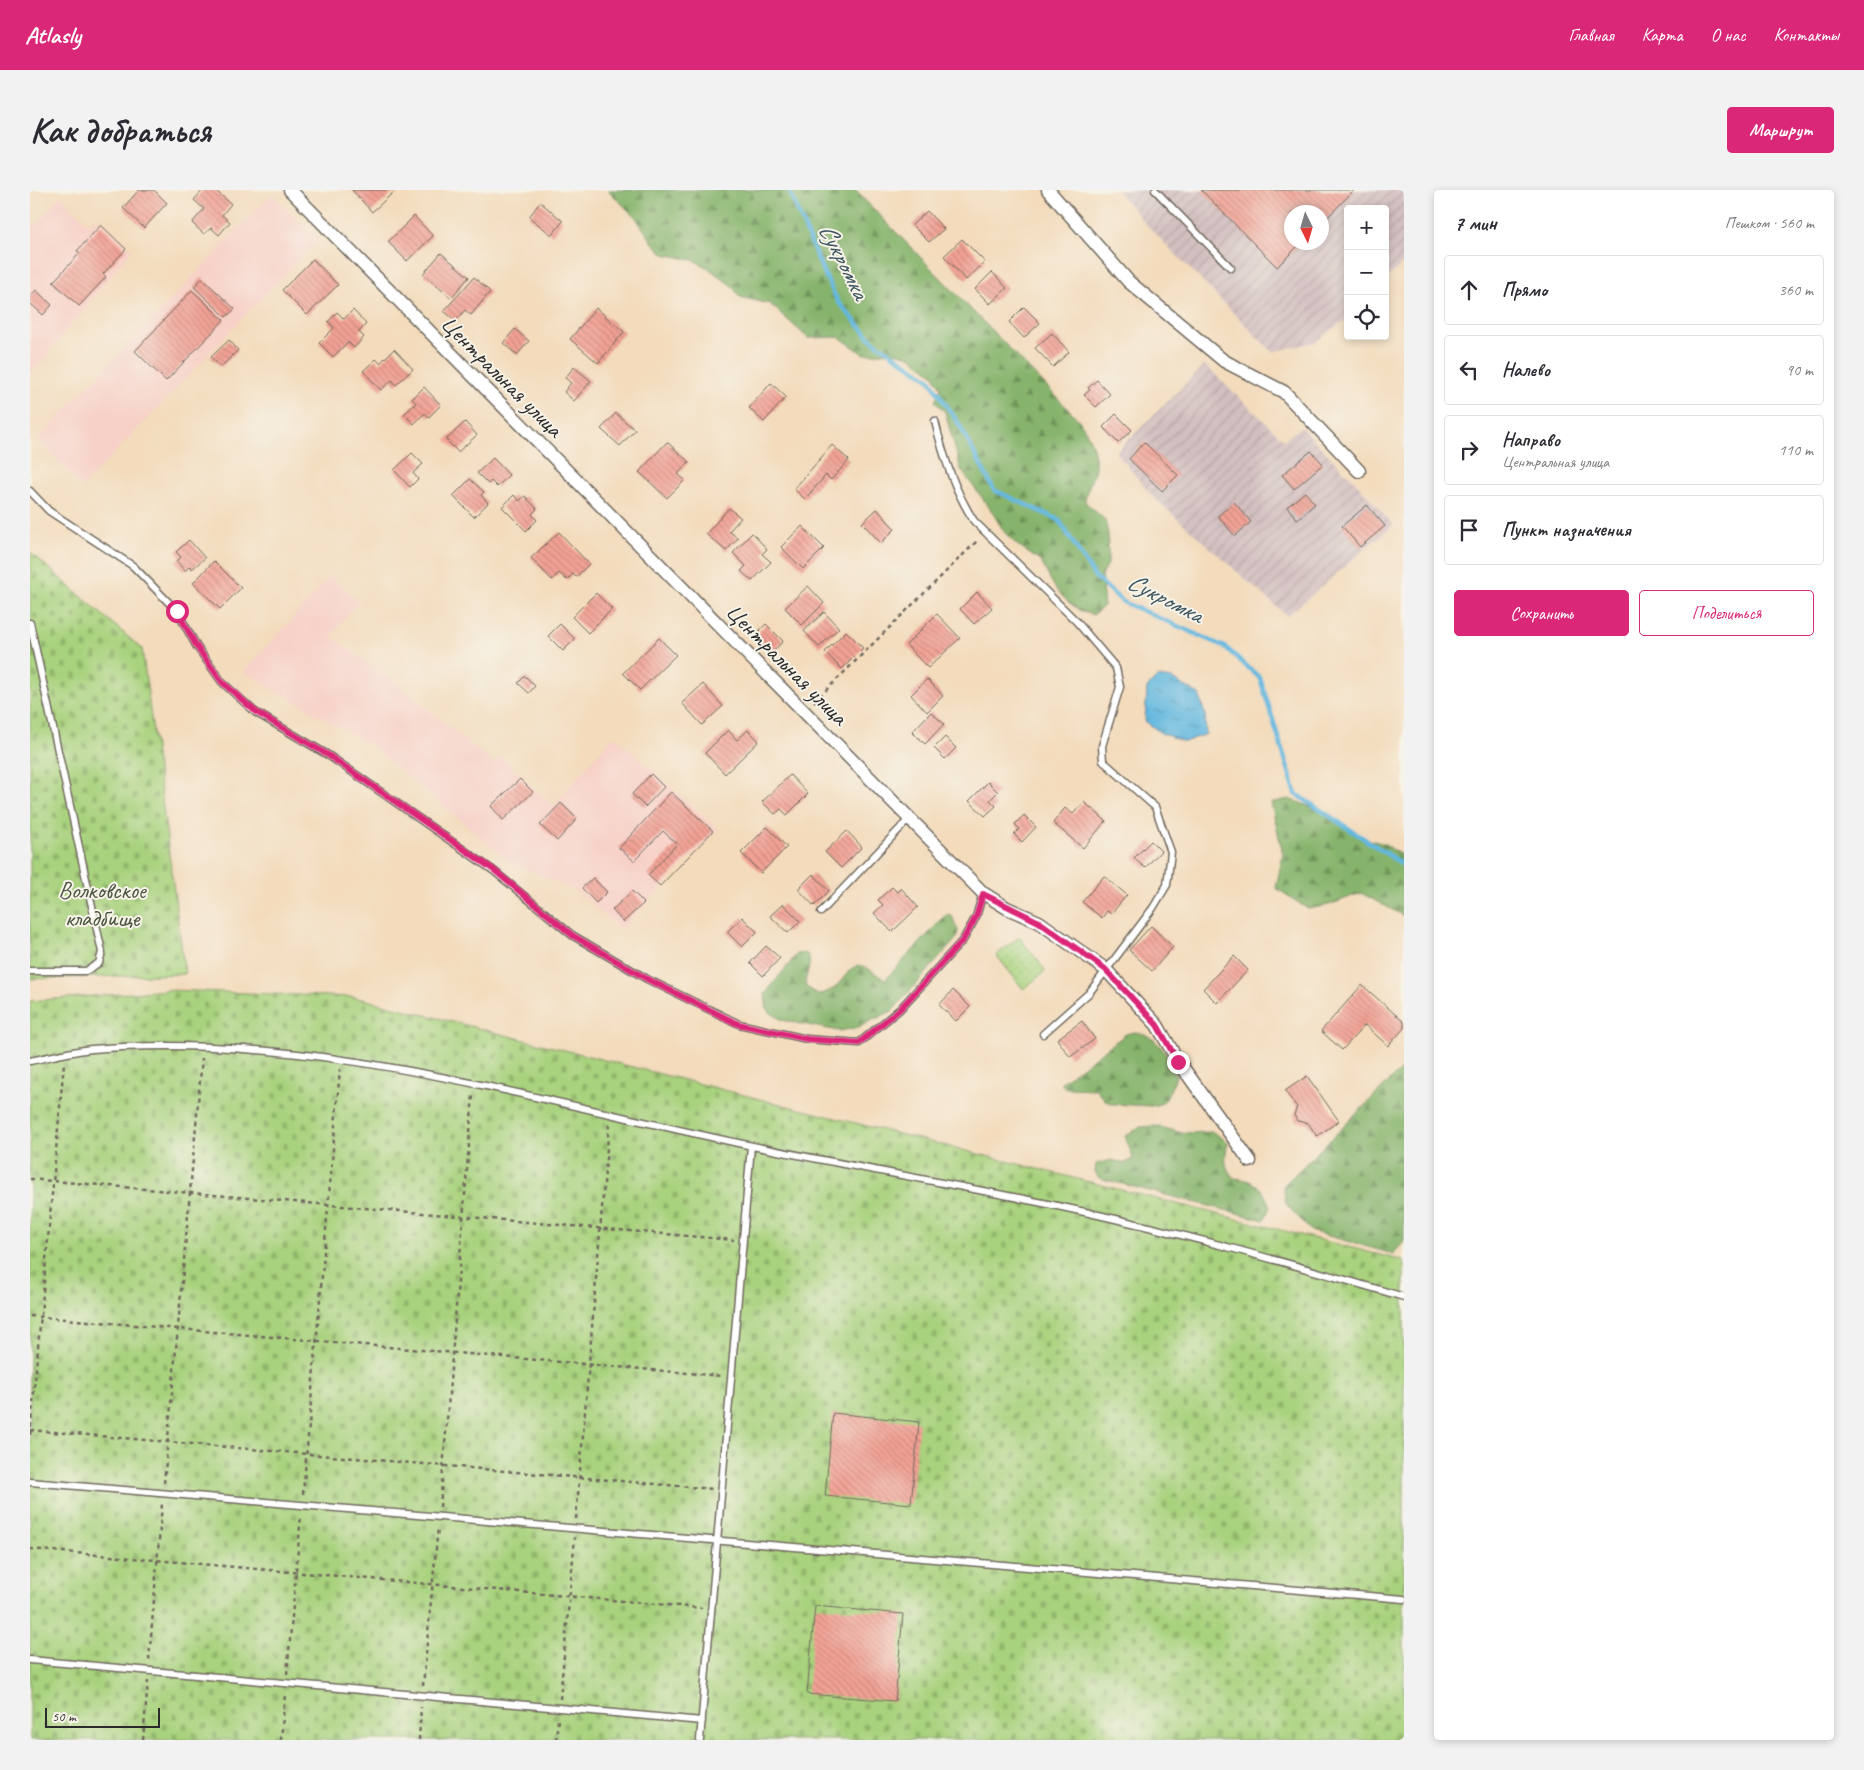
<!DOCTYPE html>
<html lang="ru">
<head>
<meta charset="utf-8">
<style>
  body { margin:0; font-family:Caveat,sans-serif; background:#f2f2f3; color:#2b2b33 }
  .controls { position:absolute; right:15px; top:15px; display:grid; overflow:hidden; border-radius:5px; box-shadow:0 2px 8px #0003 }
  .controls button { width:45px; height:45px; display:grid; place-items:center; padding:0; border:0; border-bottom:1px solid #e1e1e2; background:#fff; color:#2b2b33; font:25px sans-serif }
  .compass { position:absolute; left:1254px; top:15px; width:45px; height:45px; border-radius:50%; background:#fff; box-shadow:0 2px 8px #0003; rotate:175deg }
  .scale { position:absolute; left:15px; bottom:12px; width:115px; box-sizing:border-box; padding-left:5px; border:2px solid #2b2b2b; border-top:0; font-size:14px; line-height:18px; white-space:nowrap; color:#2b2b2b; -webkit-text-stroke:4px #f7f3e8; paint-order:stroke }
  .stop { position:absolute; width:15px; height:15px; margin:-11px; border:4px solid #db2777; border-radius:50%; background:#fff }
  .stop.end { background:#db2777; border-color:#fff; box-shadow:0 1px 5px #0008 }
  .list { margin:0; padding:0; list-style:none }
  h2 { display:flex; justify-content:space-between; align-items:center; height:65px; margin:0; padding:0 20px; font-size:21px }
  h2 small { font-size:16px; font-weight:400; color:#7c7c81 }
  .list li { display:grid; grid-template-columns:32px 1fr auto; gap:15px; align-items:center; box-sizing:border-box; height:70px; margin:0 10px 10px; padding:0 10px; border:1px solid #e1e1e2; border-radius:5px }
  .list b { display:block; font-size:19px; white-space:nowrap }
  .list p { margin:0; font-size:16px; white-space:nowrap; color:#7c7c81 }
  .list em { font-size:16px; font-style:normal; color:#7c7c81 }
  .actions { display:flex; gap:10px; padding:15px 20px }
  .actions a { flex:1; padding:11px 0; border:1px solid #db2777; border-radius:5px; text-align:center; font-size:18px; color:#db2777 }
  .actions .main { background:#db2777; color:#fff }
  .icon { flex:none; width:28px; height:28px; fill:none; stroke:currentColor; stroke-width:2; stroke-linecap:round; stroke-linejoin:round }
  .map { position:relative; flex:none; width:1374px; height:1550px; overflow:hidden; border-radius:5px }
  header { display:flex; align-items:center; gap:30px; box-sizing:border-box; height:70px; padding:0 25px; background:#db2777; color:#fff }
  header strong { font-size:24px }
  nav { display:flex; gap:28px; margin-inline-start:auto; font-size:18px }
  .intro { display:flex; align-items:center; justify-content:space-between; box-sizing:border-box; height:120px; padding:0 30px }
  h1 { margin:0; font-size:35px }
  .button { padding:12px 22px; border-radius:5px; background:#db2777; color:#fff; font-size:18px; font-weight:700 }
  main { display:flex; gap:30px; padding:0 30px }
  aside { flex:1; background:#fff; border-radius:5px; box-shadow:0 2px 8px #0003 }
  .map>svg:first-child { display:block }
  .built { fill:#f7d1c8 }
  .industrial { fill:url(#industrial-furrows); fill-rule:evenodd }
  .forest { fill:url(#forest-firs); stroke:#58704c }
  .cemetery { fill:url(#cemetery-stones); stroke:#6a7e54 }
  .park { fill:url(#park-dots); stroke:#6a7e54 }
  .water { fill:url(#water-ripples); stroke:#477285 }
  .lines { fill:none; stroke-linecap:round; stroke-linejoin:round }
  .stream { stroke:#63b8df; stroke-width:4.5 }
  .building { fill:url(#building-back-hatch) }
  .lane-casing { stroke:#71695e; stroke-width:9 }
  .street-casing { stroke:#71695e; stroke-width:15 }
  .path { stroke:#71695e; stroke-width:2.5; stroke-dasharray:4 4; stroke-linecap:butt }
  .lane { stroke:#fff; stroke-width:6 }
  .street { stroke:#fff; stroke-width:12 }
  .route { stroke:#db2777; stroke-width:6 }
  .labels { text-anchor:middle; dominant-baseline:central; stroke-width:4; stroke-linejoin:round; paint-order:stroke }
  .street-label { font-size:24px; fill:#2b2b2b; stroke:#f7f3e8 }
  .park-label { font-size:24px; fill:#4a5540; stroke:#f7f3e8 }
  .water-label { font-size:25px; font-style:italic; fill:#3c5561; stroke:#f7f3e8 }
</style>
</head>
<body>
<header>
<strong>Atlasly</strong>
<nav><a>Главная</a><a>Карта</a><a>О нас</a><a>Контакты</a></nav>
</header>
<div class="intro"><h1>Как добраться</h1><a class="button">Маршрут</a></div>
<main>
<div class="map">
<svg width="1374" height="1550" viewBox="0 0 1374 1550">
  <defs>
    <pattern id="industrial-furrows" width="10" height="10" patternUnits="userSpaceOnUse" patternTransform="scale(1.25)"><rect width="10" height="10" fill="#d2bfc0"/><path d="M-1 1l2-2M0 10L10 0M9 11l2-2" fill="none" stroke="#b4a4a5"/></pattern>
    <pattern id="forest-firs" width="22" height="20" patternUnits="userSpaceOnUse" patternTransform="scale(1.25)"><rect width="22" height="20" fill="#86b46c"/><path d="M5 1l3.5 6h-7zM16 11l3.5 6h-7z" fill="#6e9359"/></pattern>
    <pattern id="cemetery-stones" width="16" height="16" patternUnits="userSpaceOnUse" patternTransform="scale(1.25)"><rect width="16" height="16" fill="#a8d27d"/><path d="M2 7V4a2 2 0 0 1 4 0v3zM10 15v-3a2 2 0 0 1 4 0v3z" fill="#91b46c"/></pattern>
    <pattern id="park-dots" width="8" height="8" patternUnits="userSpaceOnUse" patternTransform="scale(1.25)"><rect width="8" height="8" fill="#a8d27d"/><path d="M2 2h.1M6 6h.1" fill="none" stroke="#91b46c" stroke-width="1.8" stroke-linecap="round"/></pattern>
    <pattern id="water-ripples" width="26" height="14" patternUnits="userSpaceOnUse" patternTransform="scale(1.25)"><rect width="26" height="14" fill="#63b8df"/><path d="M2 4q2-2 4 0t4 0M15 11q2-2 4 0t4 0" fill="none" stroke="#5296b5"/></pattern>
    <pattern id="building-back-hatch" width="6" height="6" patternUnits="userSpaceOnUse" patternTransform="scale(1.25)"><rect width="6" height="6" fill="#f3a295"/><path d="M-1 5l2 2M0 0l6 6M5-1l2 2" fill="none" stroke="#c5847a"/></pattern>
  </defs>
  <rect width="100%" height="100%" fill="#f7f3e8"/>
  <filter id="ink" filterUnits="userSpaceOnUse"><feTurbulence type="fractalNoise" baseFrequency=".02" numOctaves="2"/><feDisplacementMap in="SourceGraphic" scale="10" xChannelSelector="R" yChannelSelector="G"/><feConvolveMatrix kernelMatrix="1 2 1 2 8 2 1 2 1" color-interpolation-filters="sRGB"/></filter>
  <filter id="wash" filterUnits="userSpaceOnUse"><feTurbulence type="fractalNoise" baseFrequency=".0096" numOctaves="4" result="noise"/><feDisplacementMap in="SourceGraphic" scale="20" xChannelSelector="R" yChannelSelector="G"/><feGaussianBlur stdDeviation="1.12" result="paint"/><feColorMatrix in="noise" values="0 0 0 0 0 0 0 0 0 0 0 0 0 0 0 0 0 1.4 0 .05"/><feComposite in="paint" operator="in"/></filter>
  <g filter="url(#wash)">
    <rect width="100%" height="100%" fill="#f3dbbc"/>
    <!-- built -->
    <path class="built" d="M242 4 287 50 52 297 8 249Z
      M30 6 59 34 67 27 102 60 0 185V34L5 37Z
      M301 386 328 412 301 446 373 499 463 573 470 566 523 616 584 546 688 639 591 739 545 700 480 672 340 555 214 482Z"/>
    <!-- industrial -->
    <path class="industrial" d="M1087 0H1374V72L1355 90V19H1318V128L1285 152 1242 162 1111 29ZM1262 22H1292V52H1262Z
      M1175 175 1254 250 1271 237 1330 297 1363 335 1257 426 1123 307 1086 262Z"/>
    <!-- forest -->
    <path class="forest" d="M578 0H825L1048 229C1059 245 1070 265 1063 285 1060 295 1056 300 1055 312L1075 330 1078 343V374L1071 386 1074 416 1063 425 1049 420 1036 410 1025 398 1011 372 986 354 975 343 959 317 931 280 915 222 905 211 911 198 904 185 880 166 865 162 834 164 809 147 778 148 740 114 710 107 702 96 677 77 663 70 634 64 623 53 606 28Z
      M1259 609 1293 621 1336 649 1355 654 1369 664H1374V726L1331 703 1299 715 1278 719 1246 698 1253 664 1241 613Z
      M916 725 922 726 928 741 926 749 862 821 826 838 809 841 752 830 737 820 735 804 767 764 776 763C785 774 773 785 776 797L790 805 805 798 821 779 828 775 836 777 855 790Z
      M1104 842C1128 844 1138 866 1146 887L1136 909 1130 914 1122 916 1083 914 1076 911 1066 899 1036 898 1030 893 1096 844Z
      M1374 877V1052L1363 1064 1281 1041 1256 1014 1253 996Z
      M1127 936 1152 943 1183 942 1198 952C1195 966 1193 977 1204 988 1225 990 1233 997 1240 1017L1234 1030 1069 988 1065 982 1066 974 1081 970 1096 973 1103 968 1095 946 1110 937Z"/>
    <!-- cemetery -->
    <path class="cemetery" d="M0 362 112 459 155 784 0 789Z
      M138 800 324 807 1374 1071V1550H0V811Z"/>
    <!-- park -->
    <path class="park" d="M989 747 1016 781 993 799 966 765Z"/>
    <!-- water -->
    <path class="water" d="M1127 487 1142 489 1169 504 1175 525 1176 544 1154 552 1131 543 1115 531 1117 498Z"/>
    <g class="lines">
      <!-- stream -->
      <path class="stream" d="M759 0 791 77 808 112 843 151 899 189 930 236 964 300 1029 330 1064 386 1093 412 1195 457 1230 488 1266 604 1374 675"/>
    </g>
    <g id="blocks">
      <!-- building -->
      <path class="building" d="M109 0H124L137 13 114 38 93 18Z
        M173 0H185L201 14 192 25 200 32 189 45 181 38 174 44 162 33 174 19 164 10Z
        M322 0H366L342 22Z
        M1171 0H1324L1292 33V22H1262V52H1272L1247 77Z
        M510 12 533 31 522 45 499 27Z
        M897 21 914 39 899 52 882 35Z
        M384 26 403 46 377 71 358 52Z
        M71 35 96 59 73 84 76 87 49 116 23 92 50 63 47 61Z
        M932 49 955 72 936 90 914 66Z
        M411 63 439 87 421 108 393 84Z
        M283 69 308 95 277 125 252 100Z
        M962 82 977 98 960 114 945 99Z
        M444 87 460 102 441 125 435 120 426 131 414 121Z
        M172 88 205 119 196 127 164 97Z
        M6 100 22 115 13 125 0 113V107Z
        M162 100 194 130 136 191 105 161Z
        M994 117 1010 133 994 148 979 132Z
        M566 118 594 142 568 173 540 149Z
        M323 120 336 134 329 142 334 147 324 158 318 152 303 167 289 153 304 138 298 132 307 122 314 129Z
        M485 139 499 151 487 165 473 153Z
        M1022 143 1039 162 1023 177 1005 158Z
        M199 150 208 160 191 177 181 167Z
        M364 159 383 179 366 195 362 190 351 200 333 181 346 169 350 173Z
        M544 177 561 191 544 211 534 202 541 193 535 188Z
        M1067 190 1080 204 1066 217 1054 205 1060 200 1058 198Z
        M741 193 756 207 734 232 719 218Z
        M394 197 411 215 399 227 395 223 384 234 374 224 386 213 382 209Z
        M586 223 605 240 590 256 571 239Z
        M1086 224 1102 240 1088 253 1073 237Z
        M435 232 447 245 428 262 416 250Z
        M637 252 659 272 648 284 655 290 637 308 609 282Z
        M1114 252 1148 285 1132 301 1099 269Z
        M802 255 819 270 801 290 796 285 775 309 764 299Z
        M1281 261 1293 274 1264 299 1252 285Z
        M382 263 393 274 383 283 388 289 380 297 364 280Z
        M463 268 479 285 467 297 461 291 458 294 447 283Z
        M440 289 454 302 451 305 458 313 444 327 423 306Z
        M1275 302 1285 314 1267 329 1257 317Z
        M484 305 489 311 495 306 507 319 502 324 507 330 496 341 472 317Z
        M1204 312 1221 332 1205 346 1188 326Z
        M1337 315 1355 336 1330 357 1312 336Z
        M699 318 711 328 699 341 708 348 696 361 676 344Z
        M847 319 865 339 851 353 832 333Z
        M772 336 794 358 773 379 751 357Z
        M529 342 559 374 546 387 543 384 537 390 529 383 522 390 501 368Z
        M722 343 737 359 732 364 741 372 722 391 711 381 716 376 703 363Z
        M159 350 175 368 162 379 160 376 155 381 146 371 151 367 146 362Z
        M184 371 211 398 190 419 163 393Z
        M778 396 794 413 772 435 755 418Z
        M947 402 962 418 944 434 930 419Z
        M566 403 582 419 558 443 542 427Z
        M794 422 809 438 789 457 774 441Z
        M907 424 930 448 898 478 876 455Z
        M530 434 545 449 533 461 518 446Z
        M736 434 753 451 741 464 723 447Z
        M816 441 833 458 812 479 795 462Z
        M629 448 646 465 610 500 593 483Z
        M495 486 505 496 499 503 488 493Z
        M897 489 913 506 897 522 881 505Z
        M673 494 693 516 672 535 652 513Z
        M901 522 914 534 895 554 882 542Z
        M698 540 707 550 718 540 729 551 695 584 675 563Z
        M915 547 926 558 915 569 904 558Z
        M621 584 634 597 615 617 602 604Z
        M760 585 778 604 757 625 751 619 745 624 732 612Z
        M490 589 503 602 473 630 461 616Z
        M958 592 968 602 960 610 966 616 955 626 939 611Z
        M641 602 683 641 630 696 618 685 647 654 633 641 604 671 589 658Z
        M1054 612 1076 631 1053 658 1023 633 1035 618 1043 624Z
        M531 613 547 629 527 651 510 635Z
        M994 625 1006 637 992 652 984 644 989 639 985 634Z
        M737 637 757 657 731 683 711 663Z
        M817 641 832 657 811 678 795 662Z
        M1121 651 1131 661 1115 678 1104 668Z
        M783 684 799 701 784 716 768 699Z
        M1074 686 1097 705 1081 724 1077 721 1072 728 1052 712Z
        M563 688 577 702 566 713 552 698Z
        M862 697 867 702 871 698 888 717 862 742 844 723 853 715 848 710Z
        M602 701 614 713 593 732 582 720Z
        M753 714 770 731 758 743 740 726Z
        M712 727 727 742 712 757 697 742Z
        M1121 736 1143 757 1122 781 1099 760Z
        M736 756 750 768 733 786 720 773Z
        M1204 766 1218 780 1187 813 1173 799Z
        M1332 795 1374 832V838L1358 856 1335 835 1312 860 1291 841Z
        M923 800 940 817 926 831 909 815Z
        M1052 831 1065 849 1040 867 1027 849Z
        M1277 886 1309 931 1287 946 1278 933 1267 931 1264 925 1267 917 1255 901Z
        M803 1223 889 1232 881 1314 795 1306Z
        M785 1416 873 1424 865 1511 777 1504Z"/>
    </g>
  </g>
  <g filter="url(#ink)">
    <use href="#blocks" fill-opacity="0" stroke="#71695e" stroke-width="1"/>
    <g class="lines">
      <defs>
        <path id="lane" d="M1125 0 1201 78
          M905 231C913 266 924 300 944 331L1047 432 1086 478 1090 497 1072 556 1073 571 1125 617 1141 662 1137 695 1123 718 1059 803 1013 844
          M0 301 19 321 103 376 147 421 167 457 192 492 225 522 298 565 464 681 542 745 617 789 709 834 777 849 829 853 870 819 933 750 946 727 953 703
          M0 433 72 762 69 773 56 781H0
          M791 722 879 629
          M0 871C20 867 42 861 62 859 281 841 496 908 708 953 809 974 911 992 1013 1013 1134 1038 1255 1072 1374 1107
          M0 1292 1374 1409
          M0 1470 672 1531
          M670 1550 721 956"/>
        <path id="street" d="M260 0 953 703 977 718 1009 732 1075 779 1127 835 1148 871 1220 971
          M1018 0 1099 92 1194 171 1254 202 1329 281"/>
      </defs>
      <!-- lane casing -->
      <use href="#lane" class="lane-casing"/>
      <!-- street casing -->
      <use href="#street" class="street-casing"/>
      <!-- path -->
      <path class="path" d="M784 512 949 349
        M0 989 704 1050
        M0 1126 692 1186
        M0 1240 683 1299
        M0 1245 34 873
        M134 1293 172 868
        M273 1304 310 879
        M410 1317 443 904
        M546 1329 579 934
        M0 1359 672 1418
        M119 1470 132 1314
        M257 1484 271 1325
        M393 1496 408 1337
        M530 1509 545 1347
        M113 1550 118 1491
        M251 1550 255 1504
        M389 1550 391 1517
        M526 1550 528 1529"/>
      <!-- lane -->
      <use href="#lane" class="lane"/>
      <!-- street -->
      <use href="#street" class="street"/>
    </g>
  </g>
  <g class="lines" filter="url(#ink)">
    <!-- route -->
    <path class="route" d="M147 421 167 457 192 492 226 522 298 565 464 680 542 745 617 789 708 834 777 849 829 853 870 819 933 750 946 727 953 704 1009 732 1075 779 1127 835 1148 872"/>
  </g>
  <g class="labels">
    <!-- street labels -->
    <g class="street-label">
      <text transform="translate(472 186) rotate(45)">Центральная улица</text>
      <text transform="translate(757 474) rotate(45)">Центральная улица</text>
    </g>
    <!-- park labels -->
    <g class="park-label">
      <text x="72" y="700">Волковское<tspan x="72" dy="28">кладбище</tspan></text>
    </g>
    <!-- water labels -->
    <g class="water-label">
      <text transform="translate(814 71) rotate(63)">Сукромка</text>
      <text transform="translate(1135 408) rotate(27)">Сукромка</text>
    </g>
  </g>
</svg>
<div class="controls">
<button>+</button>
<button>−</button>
<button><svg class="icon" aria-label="locate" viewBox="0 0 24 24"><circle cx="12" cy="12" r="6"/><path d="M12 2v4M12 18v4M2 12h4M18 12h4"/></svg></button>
</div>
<svg class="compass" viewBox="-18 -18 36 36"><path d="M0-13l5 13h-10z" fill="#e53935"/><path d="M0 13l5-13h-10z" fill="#7c7c81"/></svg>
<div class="scale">50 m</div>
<div class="stop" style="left:147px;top:421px"></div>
<div class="stop end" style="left:1148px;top:872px"></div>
</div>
<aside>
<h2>7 мин<small>Пешком · 560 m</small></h2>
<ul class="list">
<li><svg class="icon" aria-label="ahead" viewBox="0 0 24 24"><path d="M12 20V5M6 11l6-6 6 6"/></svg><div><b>Прямо</b></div><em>360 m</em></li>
<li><svg class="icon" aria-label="left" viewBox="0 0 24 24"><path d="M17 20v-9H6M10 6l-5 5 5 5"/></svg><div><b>Налево</b></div><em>90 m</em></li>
<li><svg class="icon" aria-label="right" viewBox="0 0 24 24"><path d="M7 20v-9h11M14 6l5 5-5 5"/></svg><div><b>Направо</b><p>Центральная улица</p></div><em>110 m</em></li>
<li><svg class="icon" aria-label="arrive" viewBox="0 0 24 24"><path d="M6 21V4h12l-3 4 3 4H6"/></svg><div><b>Пункт назначения</b></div></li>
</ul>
<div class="actions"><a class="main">Сохранить</a><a>Поделиться</a></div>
</aside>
</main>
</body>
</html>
